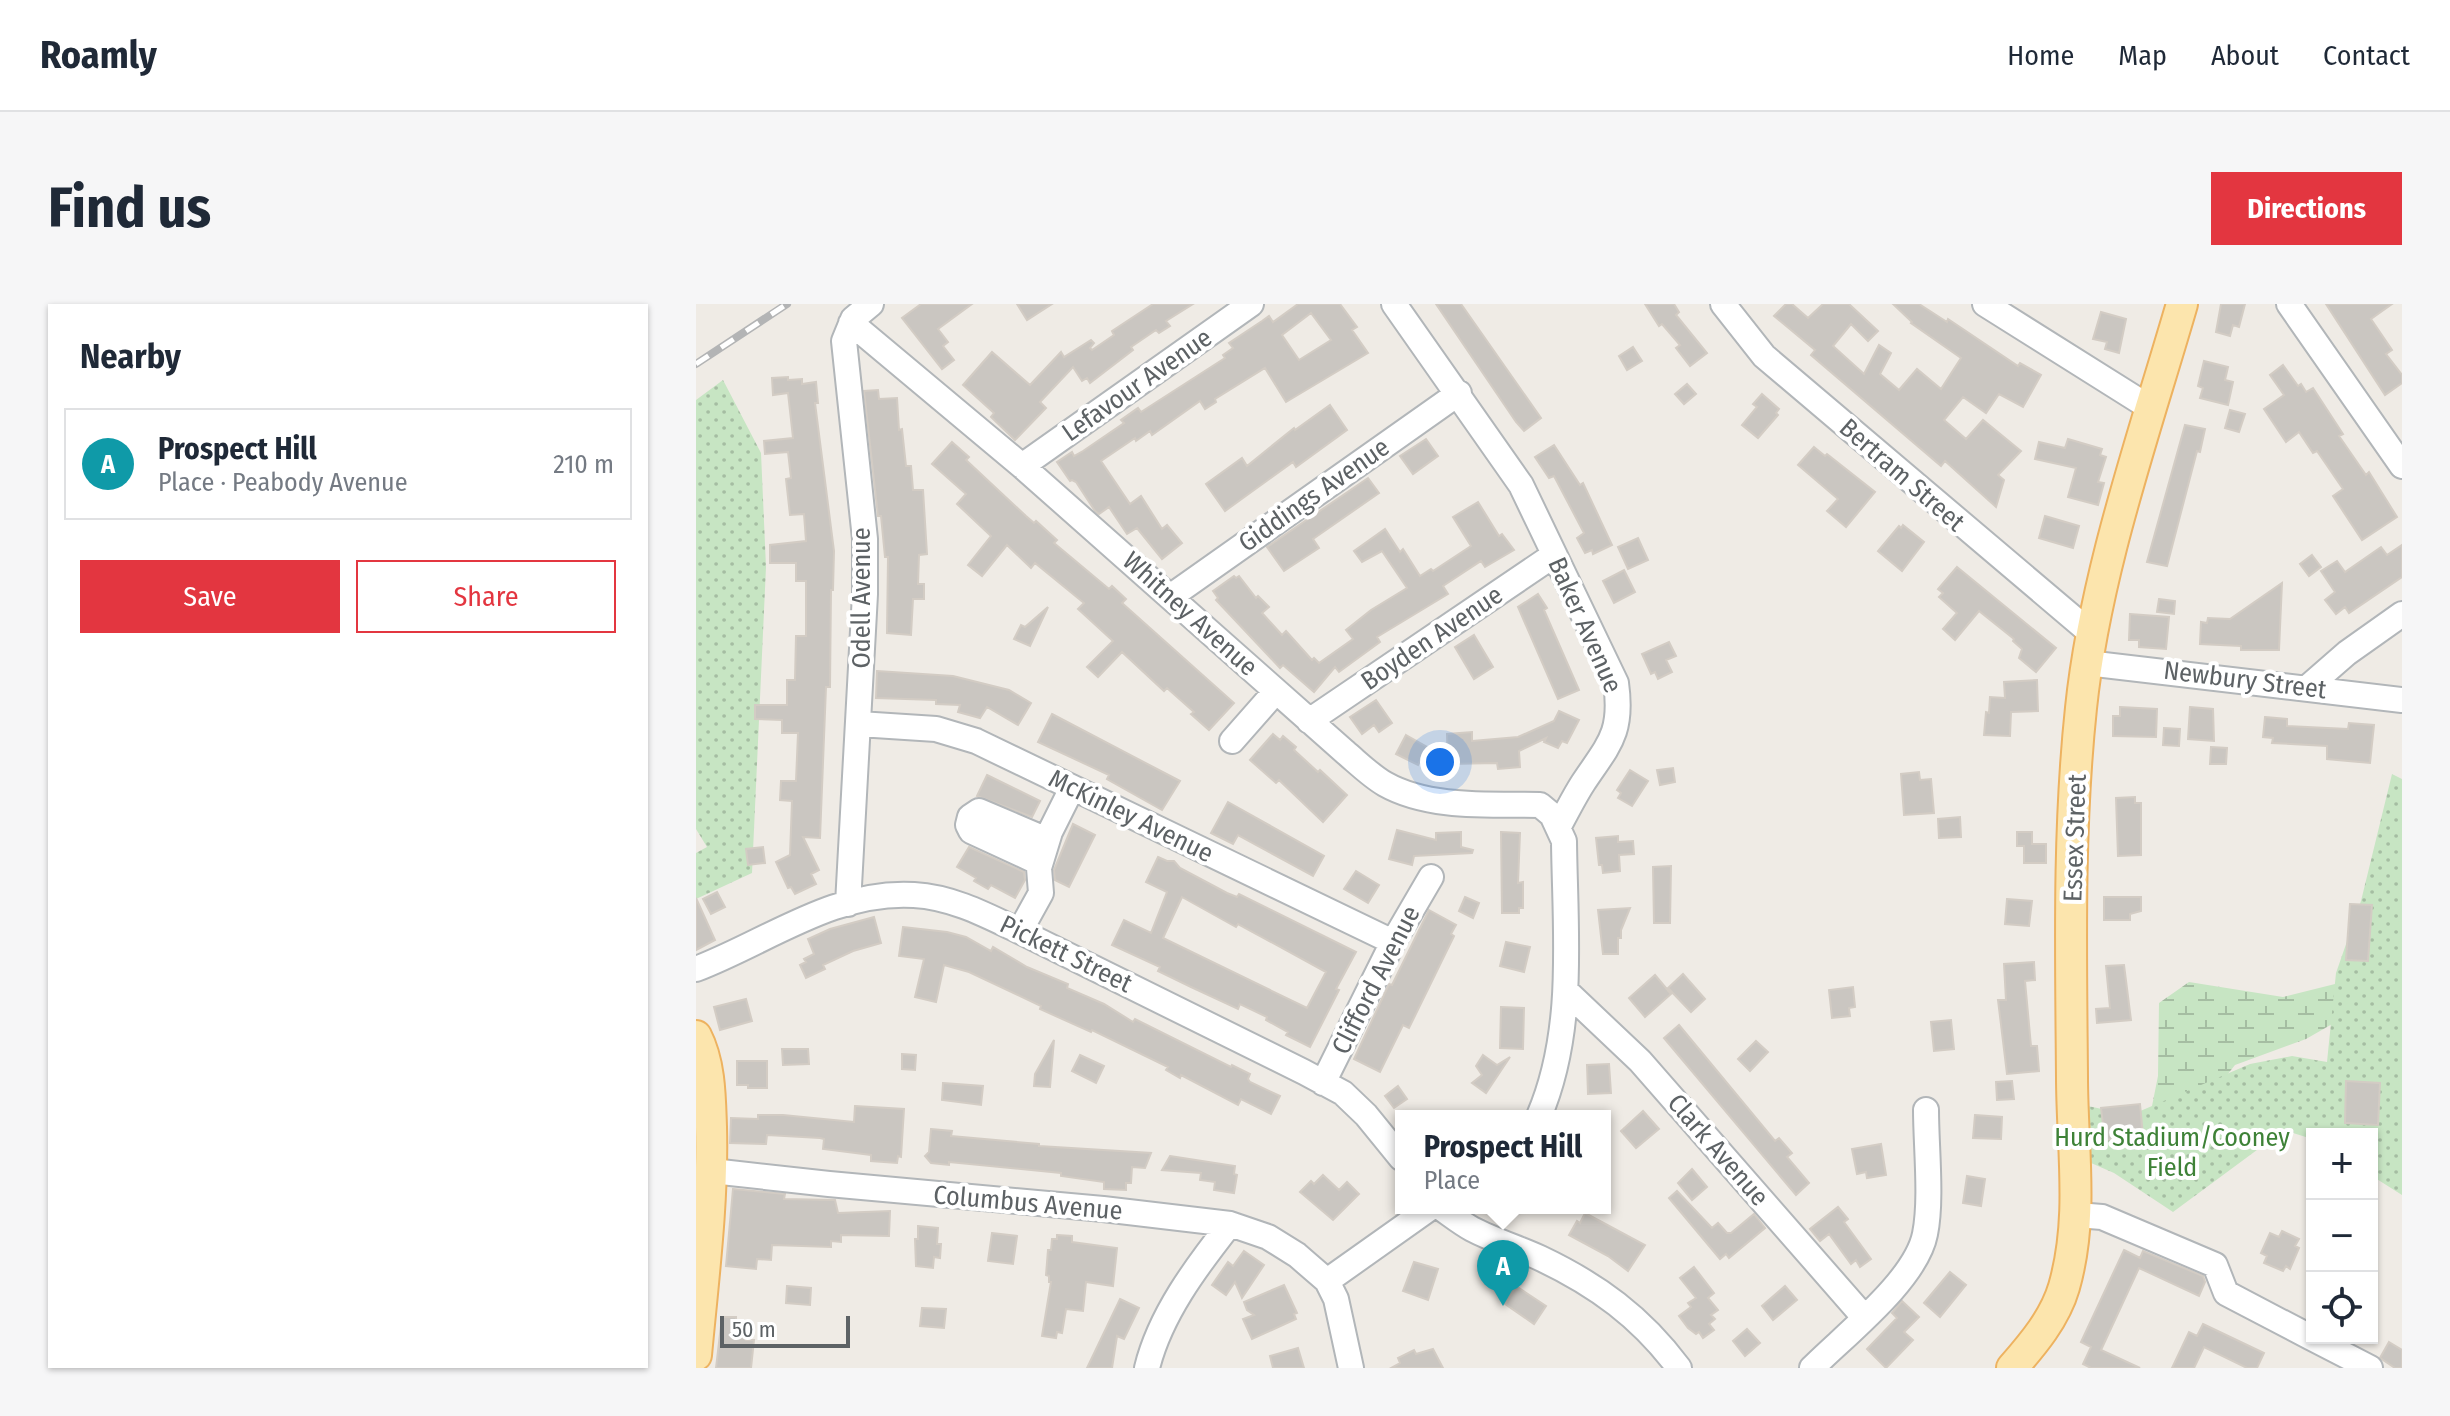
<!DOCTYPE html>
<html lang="en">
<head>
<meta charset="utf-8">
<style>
  body { margin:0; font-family:"Fira Sans Condensed",sans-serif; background:#f6f6f7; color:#1f2937 }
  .controls { position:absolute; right:24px; bottom:24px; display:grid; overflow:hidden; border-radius:0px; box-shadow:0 2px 6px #0004 }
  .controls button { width:72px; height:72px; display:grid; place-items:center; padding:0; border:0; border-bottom:2px solid #e0e1e3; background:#fff; color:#1f2937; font:40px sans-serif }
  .scale { position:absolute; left:24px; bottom:20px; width:130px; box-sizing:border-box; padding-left:8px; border:4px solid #5d6265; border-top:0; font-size:22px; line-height:28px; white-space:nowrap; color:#5d6265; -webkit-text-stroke:6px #fff; paint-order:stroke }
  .you { position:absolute; left:744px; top:458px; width:28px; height:28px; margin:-20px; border:6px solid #fff; border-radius:50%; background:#1a73e8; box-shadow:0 0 0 12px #1a73e833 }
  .badge { display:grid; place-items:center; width:52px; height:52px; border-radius:50%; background:#e33640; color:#fff; font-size:26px; font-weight:700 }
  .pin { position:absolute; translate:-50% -66px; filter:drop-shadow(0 2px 4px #0008) }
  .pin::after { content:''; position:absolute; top:42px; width:28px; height:24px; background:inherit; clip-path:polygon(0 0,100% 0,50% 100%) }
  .popup { position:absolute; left:699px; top:806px; width:216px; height:104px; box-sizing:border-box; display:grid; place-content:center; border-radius:0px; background:#fff; filter:drop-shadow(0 2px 6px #0005); font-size:26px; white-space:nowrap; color:#747a83 }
  .popup b { font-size:30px; color:#1f2937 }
  .popup::after { content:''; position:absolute; left:50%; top:100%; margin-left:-16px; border:16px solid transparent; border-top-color:#fff }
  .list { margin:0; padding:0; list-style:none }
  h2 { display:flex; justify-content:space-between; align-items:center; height:104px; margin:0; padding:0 32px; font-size:34px }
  h2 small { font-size:26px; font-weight:400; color:#747a83 }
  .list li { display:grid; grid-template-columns:52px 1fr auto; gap:24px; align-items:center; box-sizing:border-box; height:112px; margin:0 16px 16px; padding:0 16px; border:2px solid #e0e1e3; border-radius:0px }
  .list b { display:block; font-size:30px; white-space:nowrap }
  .list p { margin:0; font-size:26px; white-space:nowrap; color:#747a83 }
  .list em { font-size:26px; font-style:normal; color:#747a83 }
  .actions { display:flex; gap:16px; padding:24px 32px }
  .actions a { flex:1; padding:18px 0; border:2px solid #e33640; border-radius:0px; text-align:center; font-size:28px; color:#e33640 }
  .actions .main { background:#e33640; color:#fff }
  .icon { flex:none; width:44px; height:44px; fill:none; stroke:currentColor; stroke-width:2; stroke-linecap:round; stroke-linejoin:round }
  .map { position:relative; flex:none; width:1706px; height:1064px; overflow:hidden; border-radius:0px }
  header { display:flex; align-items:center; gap:48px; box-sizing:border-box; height:112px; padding:0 40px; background:#fff; border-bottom:2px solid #e0e1e3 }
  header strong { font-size:38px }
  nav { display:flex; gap:44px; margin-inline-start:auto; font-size:28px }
  .intro { display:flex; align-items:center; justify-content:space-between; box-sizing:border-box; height:192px; padding:0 48px }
  h1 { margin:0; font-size:56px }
  .button { padding:20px 36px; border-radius:0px; background:#e33640; color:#fff; font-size:28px; font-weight:700 }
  main { display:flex; gap:48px; padding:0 48px }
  aside { flex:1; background:#fff; border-radius:0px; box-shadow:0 2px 6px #0004 }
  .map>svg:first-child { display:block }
  .wetland { fill:url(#wetland-marsh) }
  .park { fill:url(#park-dots) }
  .building { fill:#cac6c1; stroke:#d3ccc4; stroke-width:2; fill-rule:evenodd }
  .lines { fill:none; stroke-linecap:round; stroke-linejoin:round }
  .minor-casing { stroke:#b2b6b9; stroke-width:28 }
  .major-casing { stroke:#edb260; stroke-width:34 }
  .minor { stroke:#fff; stroke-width:24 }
  .major { stroke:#fce5ad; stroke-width:30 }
  .rail-casing { stroke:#b3b4b5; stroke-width:8 }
  .rail { stroke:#fff; stroke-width:5; stroke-dasharray:15; stroke-linecap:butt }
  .labels { text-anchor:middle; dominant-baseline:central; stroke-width:8; stroke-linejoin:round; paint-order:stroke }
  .street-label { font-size:26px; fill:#5d6265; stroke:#fff }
  .park-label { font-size:26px; fill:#3e8237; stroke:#fff }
</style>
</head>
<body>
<header>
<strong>Roamly</strong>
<nav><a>Home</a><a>Map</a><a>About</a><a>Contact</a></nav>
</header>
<div class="intro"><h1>Find us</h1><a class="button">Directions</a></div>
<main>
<aside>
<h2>Nearby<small></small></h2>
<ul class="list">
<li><span class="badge" style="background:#0f9aa8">A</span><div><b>Prospect Hill</b><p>Place · Peabody Avenue</p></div><em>210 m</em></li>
</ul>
<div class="actions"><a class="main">Save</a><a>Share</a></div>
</aside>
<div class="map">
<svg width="1706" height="1064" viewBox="0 0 1706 1064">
  <defs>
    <pattern id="wetland-marsh" width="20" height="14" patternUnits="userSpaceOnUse" patternTransform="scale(2)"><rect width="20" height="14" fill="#c7e5c3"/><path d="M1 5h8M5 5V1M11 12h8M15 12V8" fill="none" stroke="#a5bda2"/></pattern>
    <pattern id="park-dots" width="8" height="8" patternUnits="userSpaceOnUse" patternTransform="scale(2)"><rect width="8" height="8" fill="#c7e5c3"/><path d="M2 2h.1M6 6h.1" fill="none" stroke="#a5bda2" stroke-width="1.8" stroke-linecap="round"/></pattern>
  </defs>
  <rect width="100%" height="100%" fill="#efebe5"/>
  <!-- wetland -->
  <path class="wetland" d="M1493 678 1587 693 1643 679 1638 719 1610 735 1539 761 1523 781 1455 807 1462 772 1463 699Z"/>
  <!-- park -->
  <path class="park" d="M27 76 65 149 70 263 56 569 0 595V549L11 543 0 525V96Z
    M1696 470 1706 475V891L1676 872V830H1616V835L1588 826 1477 908 1418 869 1379 852 1382 800 1435 811 1554 760 1596 752 1631 758 1640 669 1665 597Z"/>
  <!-- building -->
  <path class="building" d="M225 0H276L242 25 252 38 247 42 258 56 246 65 206 14Z
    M321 0H356L331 16Z
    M457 0H497L470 17 474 22 463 29 460 26 435 43 437 46 394 79 391 74 386 77 377 63 344 98 350 104 319 136 295 113 298 109 267 81 296 48 334 81 365 48 368 53 395 36 398 39 394 44 396 46 418 31 416 27Z
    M602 0H644L661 23 656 26 672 49 590 98 569 64 519 95 520 98 509 105 504 97 456 131 454 127 440 137 439 134 405 157 434 200 445 192 466 225 471 221 486 239 466 255 441 224 431 230 413 203 403 210 399 207 380 178 376 176 374 177 361 158 376 148 378 152 387 147 428 119 425 116 442 104 445 108 529 54 527 51 537 44 533 39 566 17 573 12 577 18ZM615 9 635 36 603 56 586 31Z
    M740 0H765L845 114 828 127 820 118Z
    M949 0H978L983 8 980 11 1011 49 994 62 980 44 984 41 966 20 963 22Z
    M1090 0H1096L1112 14 1127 0H1153L1182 27 1172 37 1155 20 1137 42 1168 70 1183 41 1195 49 1184 70 1203 86 1221 65 1245 85 1265 54 1215 19 1216 18 1197 0H1223L1251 18 1252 15 1322 62 1324 59 1345 71 1327 103 1303 90 1290 109 1267 93 1248 116 1270 135 1287 116 1325 147 1302 171 1308 176 1300 203 1249 157 1245 162 1115 51 1119 46 1078 12Z
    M1525 0H1549L1543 23 1537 21 1534 32 1520 28Z
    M1630 0H1696L1675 15 1696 46 1690 50 1706 71V79L1689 91Z
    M1405 8 1430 15 1423 49 1409 45 1411 38 1397 35Z
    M937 43 946 57 931 66 923 52Z
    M1508 57 1532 63 1529 76 1537 78 1532 101 1504 94 1507 84 1502 82Z
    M1587 61 1602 82 1605 80 1610 88 1617 84 1647 130 1643 132 1670 171 1673 168 1701 213 1666 236 1637 192 1647 185 1621 147 1617 149 1603 128 1590 138 1568 105 1588 91 1574 71Z
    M92 73V76L106 75V80L120 78 122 99H119L138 247 137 286H135L134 383H130L124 534 107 533 123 566 115 570 120 580 99 590 95 583 92 584 80 558 94 551 96 497 84 496 85 477H100L102 429H86V416L59 415V401H91V376H99L100 332H110V277H100V259H74V241L110 237 108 210 94 211 90 175 95 174 92 148 69 150 68 137 97 134 92 89 77 91 76 74Z
    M991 80 1000 90 988 100 979 90Z
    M182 86 183 95 201 94 203 126 206 125 210 162H215L217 186H227L231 250 223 251 222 280H228V295H217L215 331 191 329 192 253H189L185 212H182L168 87Z
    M1066 90 1083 105 1080 109 1082 111 1062 134 1046 121 1061 103 1057 100Z
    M634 101 651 126 600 163 597 158 529 207 510 180 546 154 551 162 598 124 599 126Z
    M1534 106 1549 110 1543 128 1529 124Z
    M1489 121 1509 125 1504 148 1501 147 1471 262 1451 258Z
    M730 135 742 152 717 170 704 152Z
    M1372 135 1406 145 1404 151 1410 153 1402 178 1408 179 1402 201 1372 193 1380 164 1339 155 1343 138 1369 144Z
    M256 138 273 153 270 156 330 212 338 219 340 217 361 236 358 239 413 285 416 282 430 295 426 299 538 399 513 426 495 410 498 408 471 384 468 387 426 348 402 373 391 363 417 337 382 305 388 299 339 259 335 264 311 241 286 272 272 261 295 232 261 200 270 190 236 160Z
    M858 141 884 181 887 179 916 241 897 250 896 246 889 249 881 234 888 229 858 172 853 174 839 153Z
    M1118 143 1129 152 1131 150 1179 188 1150 223 1131 207 1142 195 1102 161Z
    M672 174 683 189 617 235 623 244 588 267 571 243Z
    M782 198 803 232 806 230 818 246 789 263 785 257 747 282 752 290 681 333 684 338 643 368 639 363 618 388 587 361 584 364 520 296 522 294 517 287 538 272 540 274 543 272 560 294 562 292 573 303 566 309 586 331 590 327 616 356 618 354 623 359 657 335 650 326 675 306 711 284 686 247 666 258 658 247 689 225 704 248 707 245 724 272 735 265 737 267 775 242 757 213Z
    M1349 212 1383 222 1377 244 1343 234Z
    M1207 221 1228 238 1206 267 1182 247 1203 222 1205 224Z
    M942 234 952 256 932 265 922 243Z
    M1706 241V273L1653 309 1649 303 1640 310 1629 296 1639 288 1625 267 1641 257 1649 268 1685 243 1691 251Z
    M1616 251 1625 263 1613 272 1604 260Z
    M1261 263 1360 344 1340 368 1323 354 1326 345 1317 337 1318 335 1283 307 1259 336 1247 325 1261 309 1243 293 1247 289 1242 285Z
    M928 266 939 288 918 299 907 277Z
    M1586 279 1583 346H1545V342L1504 340 1505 318 1511 319 1512 314 1534 315Z
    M842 290 851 304 848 306 883 386 862 395 822 303Z
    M1463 295 1479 297 1478 310 1461 308Z
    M352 303 334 342 318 335 325 321 329 323Z
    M1434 310 1473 313 1470 345 1443 343V336H1433Z
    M778 331 797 363 778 375 759 343Z
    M973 338 980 352 970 356 976 368 962 375 959 368 955 370 946 350Z
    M181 367 257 372 313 386 335 399 322 421 291 403 284 414 262 408 264 401 240 400V396L180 394Z
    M1341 376 1342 407 1315 408 1314 432 1288 431 1290 408 1293 409 1294 393 1309 394 1308 378Z
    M680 396 696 419 683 428 678 421 666 430 654 413Z
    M1424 403 1461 405 1460 433 1417 432V412H1424Z
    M1494 403 1517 405 1518 437 1492 435Z
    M863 407 883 416 871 439 866 437 862 444 848 438 850 434 823 447 824 463 802 465 801 459 752 460 751 430 776 428V437L822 433 858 417Z
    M356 410 484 477 466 506 411 475 413 471 342 438Z
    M1569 413 1591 415V422L1652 425 1653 419 1678 421 1674 459 1631 455V442L1576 439 1577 434 1567 433Z
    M1468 424 1484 425 1483 442 1467 441Z
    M577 430 584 436 587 432 600 443 598 446 622 468 624 466 651 491 627 518 583 476 580 479 554 456Z
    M710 431 731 443 722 461 700 450Z
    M1515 443 1531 444 1530 460H1514Z
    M977 464 979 478 964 481 961 466Z
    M934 466 952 477 936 502 922 494 925 489 921 486Z
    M1223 468 1224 476 1235 475 1238 509 1208 511 1205 470Z
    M291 471 344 497 336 513 281 492Z
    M1439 493V499H1445V551L1422 552 1420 494Z
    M532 498 628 552 617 572 542 531 537 540 515 529Z
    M1264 513 1265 533 1243 534 1242 515Z
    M377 520 399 531 373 583 359 576 358 566Z
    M701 526 740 536V529L765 528V543L777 546 776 549 718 552 716 561 693 555Z
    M805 528 824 529 822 579 827 578V604H823V609H806Z
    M1321 528H1336V540H1350V559H1328V542H1321Z
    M922 532V538L937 537 938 550 923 551 924 567 907 569 906 561H903L900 534Z
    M67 543 69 559 52 561 50 545Z
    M273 543 328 568 329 576 319 594 295 581 292 585 278 577 280 574 261 563Z
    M462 553 471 557H478L484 564 531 589 541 593 543 590 660 648 640 685 643 686 614 743 590 731 592 728 570 716 571 713 544 700 542 705 495 683 462 667 464 663 416 641 428 616 455 629 471 588 450 578ZM486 593 540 623 542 620 630 668 611 704 467 634Z
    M975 562 974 619H958L957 563Z
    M660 567 683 581 672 599 648 585Z
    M21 588 29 603 15 610 7 595Z
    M769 593 783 599 777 614 763 607Z
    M1408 593H1445V607L1434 610V616H1408Z
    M0 594 19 636 0 646Z
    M1311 595 1336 597 1333 622 1309 620Z
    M1654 600 1676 601 1672 657 1650 656Z
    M934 604 925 626V634H922V650H907L902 606Z
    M733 606 760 621 755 630 758 632 713 724 707 721 684 768 658 755 693 680 696 681Z
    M178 613 185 639 157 647 127 661 129 665 110 674 104 661 110 658 108 655 118 650 112 635 134 625Z
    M207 623 251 628 270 633 295 647 297 643 331 663 372 680 371 684 408 700 437 718 439 715 535 763 536 761 554 770 552 775 554 778 584 792 575 810 545 795 542 801 485 771 484 774 470 766 472 763 396 726 395 728 344 705 345 702 273 668 248 661 240 698 219 693 228 655 203 652Z
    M810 638 834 643 828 668 804 662Z
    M1338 658 1339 676 1329 677 1335 742H1341L1343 767 1311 770 1302 696H1310L1308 660Z
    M1428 661 1435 716 1401 719 1400 705 1414 704 1410 662Z
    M987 670 1009 695 995 708 972 684Z
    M959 671 975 690 949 713 933 694Z
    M1157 683 1159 703 1153 704 1154 712 1136 714 1133 686Z
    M50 695 56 717 24 726 18 703Z
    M805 703 828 704 827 745 804 744Z
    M1255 716 1258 745 1238 747 1235 718Z
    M983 721 1079 837 1083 834 1096 849 1091 853 1113 879 1100 891 968 734Z
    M358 736 354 783 338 782 339 770Z
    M1060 737 1072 748 1054 767 1042 755Z
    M86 745H112L113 760 87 761Z
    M206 750 220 751 219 766 206 765Z
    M384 751 408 762 400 779 376 767Z
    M787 751 801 761 814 753 790 789 776 779 786 771 780 762Z
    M41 757H71V784H52V781H41Z
    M913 760 915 789 892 790 891 761Z
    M1316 777 1318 795 1301 796 1300 778Z
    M1650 777 1684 779 1682 821 1649 819Z
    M247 779 287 782 285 801 246 796Z
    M702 782 711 795 698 804 689 792Z
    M1444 800 1447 832 1409 836 1405 804Z
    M159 802 208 805 205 853 202 852 201 859 175 857V851L127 845 128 835 124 834 71 831 70 840 34 839 35 814 62 815V811H87L158 818Z
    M947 807 963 825 940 844 925 827Z
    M1279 811 1306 813 1305 835 1277 834Z
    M235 825 256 827 255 832 343 840V842L455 849 449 864 436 863 435 879H430V886L408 885V878L365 872V869L253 858V861L235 859 229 852 233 848Z
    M1185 840 1190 871 1171 874 1170 868 1161 870 1156 845Z
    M474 852 539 862 538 870 541 871 538 889 518 886 519 878 504 876 505 869 466 866Z
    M996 865 1011 883 996 896 982 879Z
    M627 871 643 886 651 878 663 890 637 916 604 888 615 877 618 880Z
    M1271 872 1289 875 1285 902 1267 899Z
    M37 885 89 890 88 895 139 896 142 909 194 907 193 932 145 931V938L135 937V943L76 941 75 956 61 955 60 965 30 962Z
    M981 887 1016 924 1022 919 1031 929H1035L1058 910 1069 924 1033 954 1030 950 1024 955 973 894Z
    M1142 903 1152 915 1148 918 1175 955 1164 963 1160 956 1155 960 1133 930 1124 937 1114 925Z
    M889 909 949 941 932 967 912 952 873 931 881 917 884 919Z
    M222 922 242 924 241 940H245L244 954 238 953 237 964 220 962 219 935H222Z
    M1586 927 1603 935 1599 942 1603 944 1594 965 1590 962 1587 967 1568 959 1571 952 1565 949 1574 929 1583 933Z
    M296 929 321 932 317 960 292 957Z
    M361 931 376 932V938L421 944 417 982 390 978 387 1007 370 1005 366 1029 361 1028 360 1034 346 1032 355 978H353V972L350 971 352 946H355L356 935H361Z
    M1428 946 1444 954 1447 947 1507 972 1509 978 1503 992 1443 964 1405 1046 1444 1064H1395L1387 1060 1395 1043 1385 1038Z
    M548 947 568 961 546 994 539 978 530 991 516 981 532 958 537 962Z
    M718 958 742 965 732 996 707 987Z
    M998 963 1018 989 1012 994 1022 1006 1015 1011 1019 1015 1013 1020 1018 1026 1007 1034 1003 1028 1000 1030 992 1024 983 1012 995 1003 992 999 1000 994 984 974Z
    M1254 968 1270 981 1244 1013 1228 999Z
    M588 981 601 1009 598 1010 600 1015 556 1035 547 1015 558 1011 551 1006 548 998Z
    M91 982 115 984 114 1001 90 999Z
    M820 982 850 1002 838 1020 809 1000Z
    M1089 982 1101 996 1077 1016 1066 1002Z
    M424 995 443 1004 428 1035 421 1032 416 1064H391Z
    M1206 997 1223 1013 1208 1028 1217 1036 1190 1064 1171 1045 1201 1014 1196 1009Z
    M226 1004 250 1005 248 1024 224 1022Z
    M26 1013H40V1030H46L50 1036H58L55 1064H20Z
    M1507 1020 1568 1049 1561 1064H1551L1508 1043 1498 1064H1476L1493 1028 1501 1032Z
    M1051 1025 1064 1039 1049 1052 1037 1037Z
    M1693 1038 1706 1046V1064H1699L1684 1054Z
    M602 1044 608 1064H577L574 1052Z
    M737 1045 747 1064H695L704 1059 702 1054 718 1046 720 1050Z"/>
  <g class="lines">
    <defs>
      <path id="minor" d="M698 0 825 181 920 379C927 429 913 440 887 479 878 493 870 509 862 524L868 537C869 628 880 726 843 812
        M1027 0 1068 52 1396 330
        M1289 0 1456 105
        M1593 0 1706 162
        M155 19 326 162 649 448C662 459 675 472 689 480 733 505 795 500 844 501L856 511 862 524
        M326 162 555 0
        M474 293 763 89
        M1391 359 1706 396
        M1612 383 1651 349 1706 310
        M613 417 858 251
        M163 420 240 425 280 437 697 638
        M536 437 580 387
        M344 559 275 527 272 521 274 513 283 507 351 536
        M152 600 169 290V235L148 37 157 15 175 0
        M324 627 345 589 343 564 354 528 376 484
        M0 665C71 638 138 586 218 591 254 593 286 609 317 624L608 768 647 789 670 811 705 854
        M870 687 944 757 1168 1013
        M627 779 697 638 735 573
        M16 867 133 880 407 905 534 920 572 933 601 951 631 977
        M745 904C755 911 765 919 776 925 797 936 822 944 844 954 901 981 945 1013 983 1064
        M1381 911 1406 913 1519 961 1530 989 1616 1034
        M1616 1034 1674 1064
        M451 1064C464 1011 500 963 534 920
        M655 1064 640 995 631 977 734 904
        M1116 1064C1150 1030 1220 976 1229 930 1236 896 1230 842 1230 806"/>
      <path id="major" d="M0 732C14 759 14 793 15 823 17 899 7 975 0 1051
        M1316 1064C1337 1040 1359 1014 1368 983 1388 913 1376 844 1376 773 1375 650 1372 526 1385 404 1399 269 1448 131 1486 0"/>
    </defs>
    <!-- minor casing -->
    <use href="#minor" class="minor-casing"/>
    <!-- major casing -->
    <use href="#major" class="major-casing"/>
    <!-- minor -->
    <use href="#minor" class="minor"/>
    <!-- major -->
    <use href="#major" class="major"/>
    <defs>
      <path id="rail" d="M0 60 91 0"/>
    </defs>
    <!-- rail casing -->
    <use href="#rail" class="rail-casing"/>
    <!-- rail -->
    <use href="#rail" class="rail"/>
  </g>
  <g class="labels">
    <!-- street labels -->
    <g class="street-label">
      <text transform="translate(441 81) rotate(-35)">Lefavour Avenue</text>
      <text transform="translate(1206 171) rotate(41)">Bertram Street</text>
      <text transform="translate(618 191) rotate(-35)">Giddings Avenue</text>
      <text transform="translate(165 294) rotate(-90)">Odell Avenue</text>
      <text transform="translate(494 310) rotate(42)">Whitney Avenue</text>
      <text transform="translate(889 321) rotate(66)">Baker Avenue</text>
      <text transform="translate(736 334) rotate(-34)">Boyden Avenue</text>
      <text transform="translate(1549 376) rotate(7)">Newbury Street</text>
      <text transform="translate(435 512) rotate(26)">McKinley Avenue</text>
      <text transform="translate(1379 534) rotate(-88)">Essex Street</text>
      <text transform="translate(370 650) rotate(26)">Pickett Street</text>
      <text transform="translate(680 676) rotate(-63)">Clifford Avenue</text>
      <text transform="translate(1022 846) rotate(49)">Clark Avenue</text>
      <text transform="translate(332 899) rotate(5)">Columbus Avenue</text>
    </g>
    <!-- park labels -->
    <g class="park-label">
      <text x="1476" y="833">Hurd Stadium/Cooney<tspan x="1476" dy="30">Field</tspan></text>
    </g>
  </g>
</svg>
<div class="controls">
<button>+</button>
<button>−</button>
<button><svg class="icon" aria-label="locate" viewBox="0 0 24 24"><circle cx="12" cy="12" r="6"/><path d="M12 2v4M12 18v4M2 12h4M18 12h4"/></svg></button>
</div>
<div class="scale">50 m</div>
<div class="you"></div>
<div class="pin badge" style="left:807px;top:1002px;background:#0f9aa8">A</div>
<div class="popup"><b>Prospect Hill</b>Place</div>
</div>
</main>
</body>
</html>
